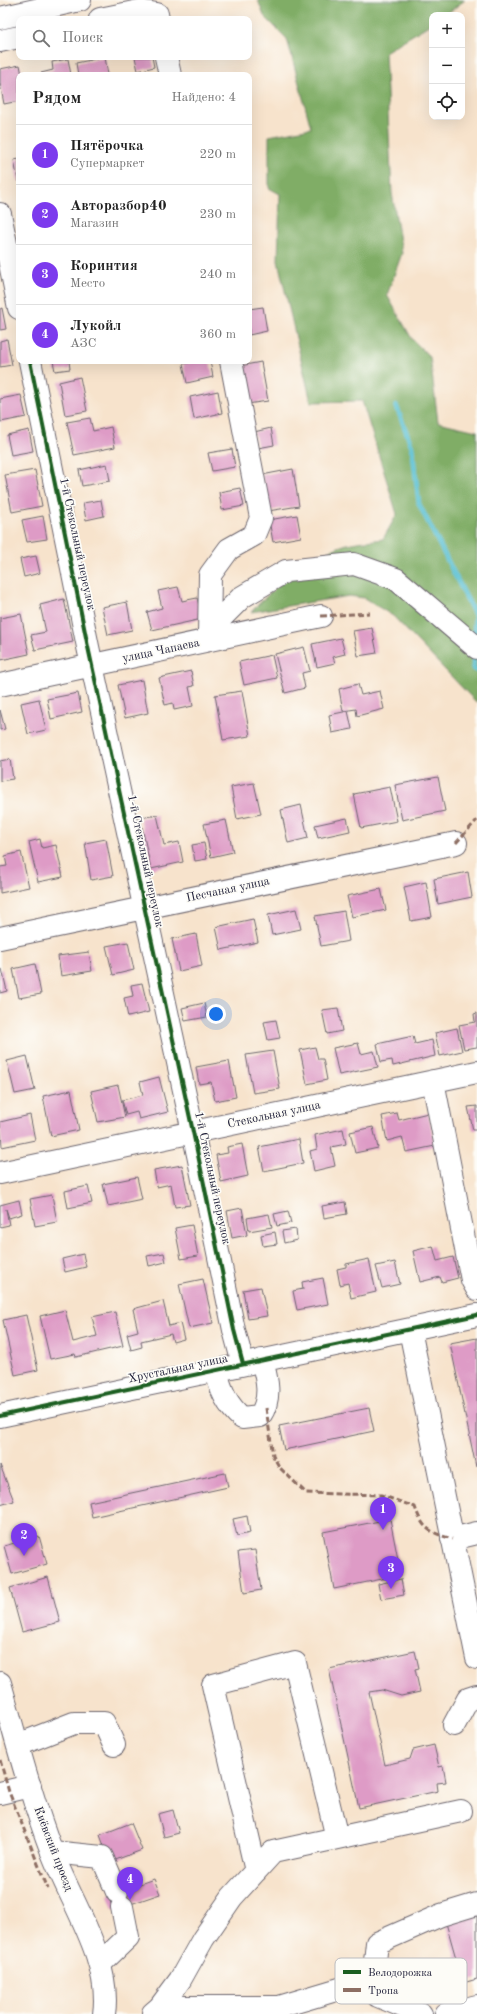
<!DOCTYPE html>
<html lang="ru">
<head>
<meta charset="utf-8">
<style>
  body { margin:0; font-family:"Old Standard TT",serif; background:#f6f6f6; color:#222 }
  .controls { position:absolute; right:12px; top:12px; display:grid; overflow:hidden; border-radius:8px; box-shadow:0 4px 16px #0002 }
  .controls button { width:36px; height:36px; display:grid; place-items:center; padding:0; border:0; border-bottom:1px solid #e0e0e0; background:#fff; color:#222; font:20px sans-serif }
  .you { position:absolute; left:216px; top:1014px; width:14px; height:14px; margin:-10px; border:3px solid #fff; border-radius:50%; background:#1a73e8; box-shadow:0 0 0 6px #1a73e833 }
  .badge { display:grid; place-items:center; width:26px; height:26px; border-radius:50%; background:#7c3aed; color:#fff; font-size:13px; font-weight:700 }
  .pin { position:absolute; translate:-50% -33px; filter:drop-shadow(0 1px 2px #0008) }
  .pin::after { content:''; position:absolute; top:21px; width:14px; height:12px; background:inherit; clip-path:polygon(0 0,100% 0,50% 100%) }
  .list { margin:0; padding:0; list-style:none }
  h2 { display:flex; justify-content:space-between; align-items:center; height:52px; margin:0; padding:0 16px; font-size:17px }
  h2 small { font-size:13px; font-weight:400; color:#767676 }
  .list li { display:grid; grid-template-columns:26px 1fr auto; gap:12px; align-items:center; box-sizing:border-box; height:60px; padding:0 16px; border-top:1px solid #e0e0e0 }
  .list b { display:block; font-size:15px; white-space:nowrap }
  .list p { margin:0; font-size:13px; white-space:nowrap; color:#767676 }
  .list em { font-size:13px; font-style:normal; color:#767676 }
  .icon { flex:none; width:22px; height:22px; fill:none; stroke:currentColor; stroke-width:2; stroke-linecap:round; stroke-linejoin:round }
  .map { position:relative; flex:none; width:477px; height:2014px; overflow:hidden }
  .search { position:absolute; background:#fff; box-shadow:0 4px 16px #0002; left:16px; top:16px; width:236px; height:44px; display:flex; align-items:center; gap:10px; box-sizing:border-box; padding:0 14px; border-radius:8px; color:#767676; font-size:15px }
  .panel { position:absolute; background:#fff; box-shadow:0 4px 16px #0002; left:16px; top:72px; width:236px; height:292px; border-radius:8px }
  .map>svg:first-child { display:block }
  .forest { fill:#80ad66; stroke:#516850 }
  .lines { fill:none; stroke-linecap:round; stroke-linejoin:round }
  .stream { stroke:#56bfd2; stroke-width:5 }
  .building { fill:#de9bc6 }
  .minor-casing { stroke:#6d666e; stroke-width:24 }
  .major-casing { stroke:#6d666e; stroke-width:24 }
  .minor { stroke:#fff; stroke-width:22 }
  .major { stroke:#fff; stroke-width:22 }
  .quiet { stroke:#8d6e63; stroke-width:3; stroke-dasharray:6 3; stroke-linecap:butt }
  .cycleway-casing { stroke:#fdfcf7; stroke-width:6 }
  .cycleway { stroke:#1b5e20; stroke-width:4 }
  .labels { text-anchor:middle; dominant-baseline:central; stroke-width:3.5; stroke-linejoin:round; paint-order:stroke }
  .street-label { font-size:12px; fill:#22223b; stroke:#fdfcf7 }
  .key { fill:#fdfcf7; stroke:#bbbbbf; stroke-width:1 }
  .key-label { font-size:11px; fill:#22223b }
</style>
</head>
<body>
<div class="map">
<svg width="477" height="2014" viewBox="0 0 477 2014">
  <rect width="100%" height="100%" fill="#fdfcf7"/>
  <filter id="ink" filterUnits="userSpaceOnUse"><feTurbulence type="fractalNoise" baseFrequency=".025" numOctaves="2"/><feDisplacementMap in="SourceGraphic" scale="8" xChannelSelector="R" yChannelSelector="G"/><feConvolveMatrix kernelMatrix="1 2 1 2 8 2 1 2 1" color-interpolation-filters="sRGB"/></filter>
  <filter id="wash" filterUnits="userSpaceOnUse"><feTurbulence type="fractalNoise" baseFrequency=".012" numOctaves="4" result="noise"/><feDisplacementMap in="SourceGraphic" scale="16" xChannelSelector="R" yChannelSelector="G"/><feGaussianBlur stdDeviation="0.9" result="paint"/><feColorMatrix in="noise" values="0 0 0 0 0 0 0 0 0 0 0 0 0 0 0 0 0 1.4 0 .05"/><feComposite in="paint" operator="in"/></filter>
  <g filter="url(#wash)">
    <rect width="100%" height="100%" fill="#f7e3cc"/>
    <!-- forest -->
    <path class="forest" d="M258 0H465L445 15H432V23L385 52 392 193 402 253 387 295 412 339 430 357 438 422 477 431V703L393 616 364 598 349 596 251 612C278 584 306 558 344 545 356 541 371 541 383 539L397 514 362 401 311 402 278 261 280 194 269 188V136L311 128 287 39 264 16Z"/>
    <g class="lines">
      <!-- stream -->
      <path class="stream" d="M396 405 412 447 419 504 475 615 474 638
        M474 652 473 668 477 671"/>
    </g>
    <g id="blocks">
      <!-- building -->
      <path class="building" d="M105 57 108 75H78L76 63Z
        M135 57H152L154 67 138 71Z
        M68 59 71 75H42L41 73 53 70 52 62Z
        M20 65 22 75H19V101L4 104 0 83V69Z
        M19 159V181H18L14 160Z
        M263 307 267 331 249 335V309Z
        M2 308 6 329 0 330V309Z
        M7 339 12 365 0 367V341Z
        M53 361H69L70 369 55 371Z
        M196 361H210L213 377 187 383 183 364Z
        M261 362 268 401 247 404 240 366Z
        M80 377 87 411 65 415 59 382Z
        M218 391 222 413 194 419 190 397Z
        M21 395 26 417 1 422 0 399Z
        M90 418 93 431 111 427 115 447 74 455 67 422Z
        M271 428 274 445 258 448 254 432Z
        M29 430 33 451 11 455 7 435Z
        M232 449 235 467 212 471 208 453Z
        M107 464 110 481 82 486 79 470Z
        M293 469 299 506 268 511 262 475Z
        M35 470 42 506 12 512 5 475Z
        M240 488 244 506 222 510 219 492Z
        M101 500 104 516 86 520 83 503Z
        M297 515 301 537 273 542 269 520Z
        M43 516 47 539 27 542 22 520Z
        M36 556 40 573 24 577 20 559Z
        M178 587 182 601 197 598 202 619 152 630 147 612 162 608 158 591Z
        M64 599 73 642 35 650 31 635 46 632 40 605Z
        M127 602 132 630 108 635 102 607Z
        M21 614 29 654 1 660 0 618Z
        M372 628 377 653 358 656 353 631Z
        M341 638 345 654 333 657 335 663 317 667 312 644Z
        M304 647 310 671 302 673 305 688 285 693 275 654Z
        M272 655 277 678 244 685 239 662Z
        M191 671 194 686 189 687 193 706 174 710 173 703 165 705 159 678Z
        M142 680 148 713 125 718 118 685Z
        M358 684 361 695 380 691 384 709 357 716 356 709 343 711 339 689Z
        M242 691 250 736 223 740 215 695Z
        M78 693 82 712 51 719 47 699Z
        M39 699 46 730 28 734 21 703Z
        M0 710 5 729 0 730Z
        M348 711 352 729 332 733 329 715Z
        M10 759 13 779 0 781V761Z
        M438 777 445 811 402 820 395 785Z
        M254 783 261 814 237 819 231 787Z
        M390 787 397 821 361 828 354 794Z
        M301 805 308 838 288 843 281 810Z
        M157 815 164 845 179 842 183 862 151 869 140 818Z
        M347 818 350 831 318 838 315 825Z
        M226 820 233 852 211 857 204 824Z
        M40 839 42 848 56 845 63 877 38 882 29 842Z
        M106 839 113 876 91 880 85 843Z
        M204 843 207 859 195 861 192 845Z
        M21 852 29 887 0 893V867L7 866 5 856Z
        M468 872 472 897 438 904 434 879Z
        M426 882 432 917 411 921 404 887Z
        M381 889 386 910 352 917 347 896Z
        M296 909 301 929 272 935 268 915Z
        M344 911 349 941 321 946 315 916Z
        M253 919 258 942 221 950 216 927Z
        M196 934 202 966 179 971 172 939Z
        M128 942 134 970 113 975 106 946Z
        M89 952 92 971 61 976 58 956Z
        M35 964 41 994 19 998 13 969Z
        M2 969 7 991 0 993V970Z
        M142 983 149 1012 128 1017 124 998 133 996 131 985Z
        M204 1003 207 1017 185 1021 182 1008Z
        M338 1008 342 1031 327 1034 322 1010Z
        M477 1013V1047L464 1049 459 1025 475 1022 474 1014Z
        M276 1020 280 1038 268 1040 264 1022Z
        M457 1028 462 1051 440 1056 435 1033Z
        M413 1036 415 1044 432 1040 435 1056 393 1066 392 1060 381 1062 377 1044Z
        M358 1043 361 1054 374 1051 378 1067 339 1075 333 1048Z
        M315 1047 318 1059H323L327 1080 307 1084 300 1050Z
        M273 1051 280 1089 253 1093 246 1055Z
        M27 1056 35 1090 15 1094 7 1061Z
        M229 1061 236 1097 215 1101 211 1082 199 1084 196 1067Z
        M159 1077 168 1112 139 1119 137 1112 126 1115 122 1100 143 1095 140 1082Z
        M118 1085 125 1117 98 1122 91 1091Z
        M71 1090 79 1130 51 1136 43 1096Z
        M477 1106V1130H473L468 1107Z
        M397 1113 399 1120 428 1113 435 1146 406 1152 402 1137 387 1141 382 1116Z
        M30 1115 35 1140 2 1147 0 1122Z
        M373 1127 378 1148 355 1153 350 1132Z
        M343 1129 346 1144 331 1147 335 1166 314 1171 310 1151 317 1149 315 1135Z
        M299 1139 303 1163 264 1171 259 1147Z
        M242 1144 248 1176 221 1182 216 1155 228 1153 227 1147Z
        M182 1165 190 1205 175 1207 171 1184 157 1187 154 1170Z
        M137 1177 142 1199 108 1206 103 1184Z
        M88 1186 92 1203 68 1208 65 1191Z
        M52 1195 57 1222 35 1226 30 1199Z
        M19 1200 22 1214 9 1218 6 1209 9 1225 0 1227V1205Z
        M345 1202 347 1214 324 1218 322 1206Z
        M242 1208 247 1235 232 1238 227 1211Z
        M288 1211 291 1223 277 1226 274 1214Z
        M269 1214 272 1227 249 1231 247 1218Z
        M192 1225 198 1256 181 1259 175 1228Z
        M296 1229 297 1240 284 1243 282 1231Z
        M275 1232 277 1244 263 1246 261 1235Z
        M433 1246 437 1261 453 1257 458 1278 442 1282 440 1277 420 1282 413 1251Z
        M164 1253 166 1262 149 1266 147 1256Z
        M83 1254 86 1267 65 1272 62 1259Z
        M369 1259 376 1292 351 1298 348 1283 340 1285 337 1269 346 1267V1264Z
        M395 1262 400 1284 382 1288 376 1266Z
        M323 1278 328 1304 297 1310 293 1291 303 1289 302 1282Z
        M203 1279 213 1323 189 1328 179 1284Z
        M261 1287 267 1316 248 1319 243 1290Z
        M163 1301 169 1326 180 1323 184 1339 173 1342 171 1334 141 1341 142 1347 131 1350 127 1334 138 1331 133 1309Z
        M65 1310 73 1342 97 1336 92 1317 115 1312 123 1346 76 1357 75 1354 50 1359 40 1316Z
        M26 1315 38 1370 15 1375 3 1320Z
        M477 1338V1466L476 1467 450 1343Z
        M369 1408 374 1431 284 1450 279 1426Z
        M0 1465 14 1501 0 1505Z
        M225 1473 228 1487 92 1517 89 1502Z
        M247 1516 250 1533 237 1536 233 1519Z
        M390 1519 401 1575 334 1589 323 1532Z
        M39 1536 47 1564 12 1574 4 1546Z
        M255 1550 261 1590 244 1593 238 1552Z
        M48 1577 60 1622 22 1632 10 1588Z
        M401 1579 404 1595 381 1599 378 1584Z
        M415 1651 419 1668 415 1669 420 1692 401 1696 382 1690 369 1692 385 1765 410 1759 413 1750 434 1745 439 1767 443 1766 446 1782 437 1783 438 1791 359 1808 329 1669Z
        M173 1810 179 1833 164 1837 158 1814Z
        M131 1823 142 1850 110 1862 100 1835Z
        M154 1879 160 1894 113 1910 108 1895Z
        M477 1915V1979L463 1983 446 1923Z"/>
    </g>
  </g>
  <g filter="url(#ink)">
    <use href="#blocks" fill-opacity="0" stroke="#6d666e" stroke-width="1"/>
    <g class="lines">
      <defs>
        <path id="minor" d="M0 18 80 0
          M100 19 139 11 157 14 158 19
          M0 41 19 37
          M166 57 170 75
          M0 214 19 308
          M30 361 88 647 198 1155 234 1330 243 1364
          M209 630 242 597 286 571 354 564 396 579 477 648
          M209 637 210 575 229 549 254 535 261 518 231 361
          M0 685 321 616
          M0 938 456 843
          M433 1081 472 1280 477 1289
          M0 1173 477 1072
          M410 1330 477 1658
          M216 1371C221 1391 227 1405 242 1418L260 1416C272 1398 267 1379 262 1360
          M0 1416 477 1315
          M452 1539 477 1533
          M454 1725 468 1699 477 1696
          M18 1745 74 1723H104L114 1745
          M0 1793 30 1786
          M52 1852 102 1857 117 1892
          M256 1871 213 1685 295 1663 337 1838
          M101 1963 128 1937 122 1907
          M160 2007 180 1980 203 1939 232 1897 273 1852 461 1811
          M153 2013 160 2007H279L373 1979
          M421 2014 378 1996 373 1979 377 1943 441 1915 477 1904
          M446 2014 477 2006"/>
        <path id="major" d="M0 1683C16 1739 31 1797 52 1852 70 1901 112 1960 104 2014"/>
      </defs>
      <!-- minor casing -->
      <use href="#minor" class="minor-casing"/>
      <!-- major casing -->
      <use href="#major" class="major-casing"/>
      <!-- minor -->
      <use href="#minor" class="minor"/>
      <!-- major -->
      <use href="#major" class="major"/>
      <!-- quiet -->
      <path class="quiet" d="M321 616 370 613
        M456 843 477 820
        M266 1408 273 1456 280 1468 306 1493 381 1495 415 1507C423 1530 430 1532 452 1539
        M0 1760 9 1792 48 1889"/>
      <defs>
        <path id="cycleway" d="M30 361 88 647 198 1155 234 1330 243 1364
          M0 1416 477 1315"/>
      </defs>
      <!-- cycleway casing -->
      <use href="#cycleway" class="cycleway-casing"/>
      <!-- cycleway -->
      <use href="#cycleway" class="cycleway"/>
    </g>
  </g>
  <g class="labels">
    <!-- street labels -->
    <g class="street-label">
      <text transform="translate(77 544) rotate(78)">1-й Стекольный переулок</text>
      <text transform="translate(161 651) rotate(-12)">улица Чапаева</text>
      <text transform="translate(145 861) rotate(78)">1-й Стекольный переулок</text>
      <text transform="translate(228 890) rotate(-12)">Песчаная улица</text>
      <text transform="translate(274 1115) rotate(-12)">Стекольная улица</text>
      <text transform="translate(212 1178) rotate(78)">1-й Стекольный переулок</text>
      <text transform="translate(178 1369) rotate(-12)">Хрустальная улица</text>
      <text transform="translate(53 1849) rotate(69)">Киёвский проезд</text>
    </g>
  </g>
  <!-- legend -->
  <rect x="335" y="1958" width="132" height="46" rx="6" class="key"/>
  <rect x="343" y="1970" width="18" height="4" fill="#1b5e20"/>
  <rect x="343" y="1988" width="18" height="4" fill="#8d6e63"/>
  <g class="key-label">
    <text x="368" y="1976">Велодорожка</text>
    <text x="368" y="1994">Тропа</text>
  </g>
</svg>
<div class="controls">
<button>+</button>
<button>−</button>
<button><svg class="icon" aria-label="locate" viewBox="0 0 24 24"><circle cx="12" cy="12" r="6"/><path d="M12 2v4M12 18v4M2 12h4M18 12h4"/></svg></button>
</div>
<div class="you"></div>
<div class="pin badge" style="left:383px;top:1530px">1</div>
<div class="pin badge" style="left:24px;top:1556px">2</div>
<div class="pin badge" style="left:391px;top:1589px">3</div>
<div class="pin badge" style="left:130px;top:1900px">4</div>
<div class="search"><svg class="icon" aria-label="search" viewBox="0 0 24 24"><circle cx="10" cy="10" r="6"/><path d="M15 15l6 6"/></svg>Поиск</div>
<section class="panel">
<h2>Рядом<small>Найдено: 4</small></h2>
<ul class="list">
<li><span class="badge">1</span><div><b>Пятёрочка</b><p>Супермаркет</p></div><em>220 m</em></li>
<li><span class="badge">2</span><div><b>Авторазбор40</b><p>Магазин</p></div><em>230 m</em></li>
<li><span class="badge">3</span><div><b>Коринтия</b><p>Место</p></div><em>240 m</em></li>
<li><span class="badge">4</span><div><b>Лукойл</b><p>АЗС</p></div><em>360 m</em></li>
</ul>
</section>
</div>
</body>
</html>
